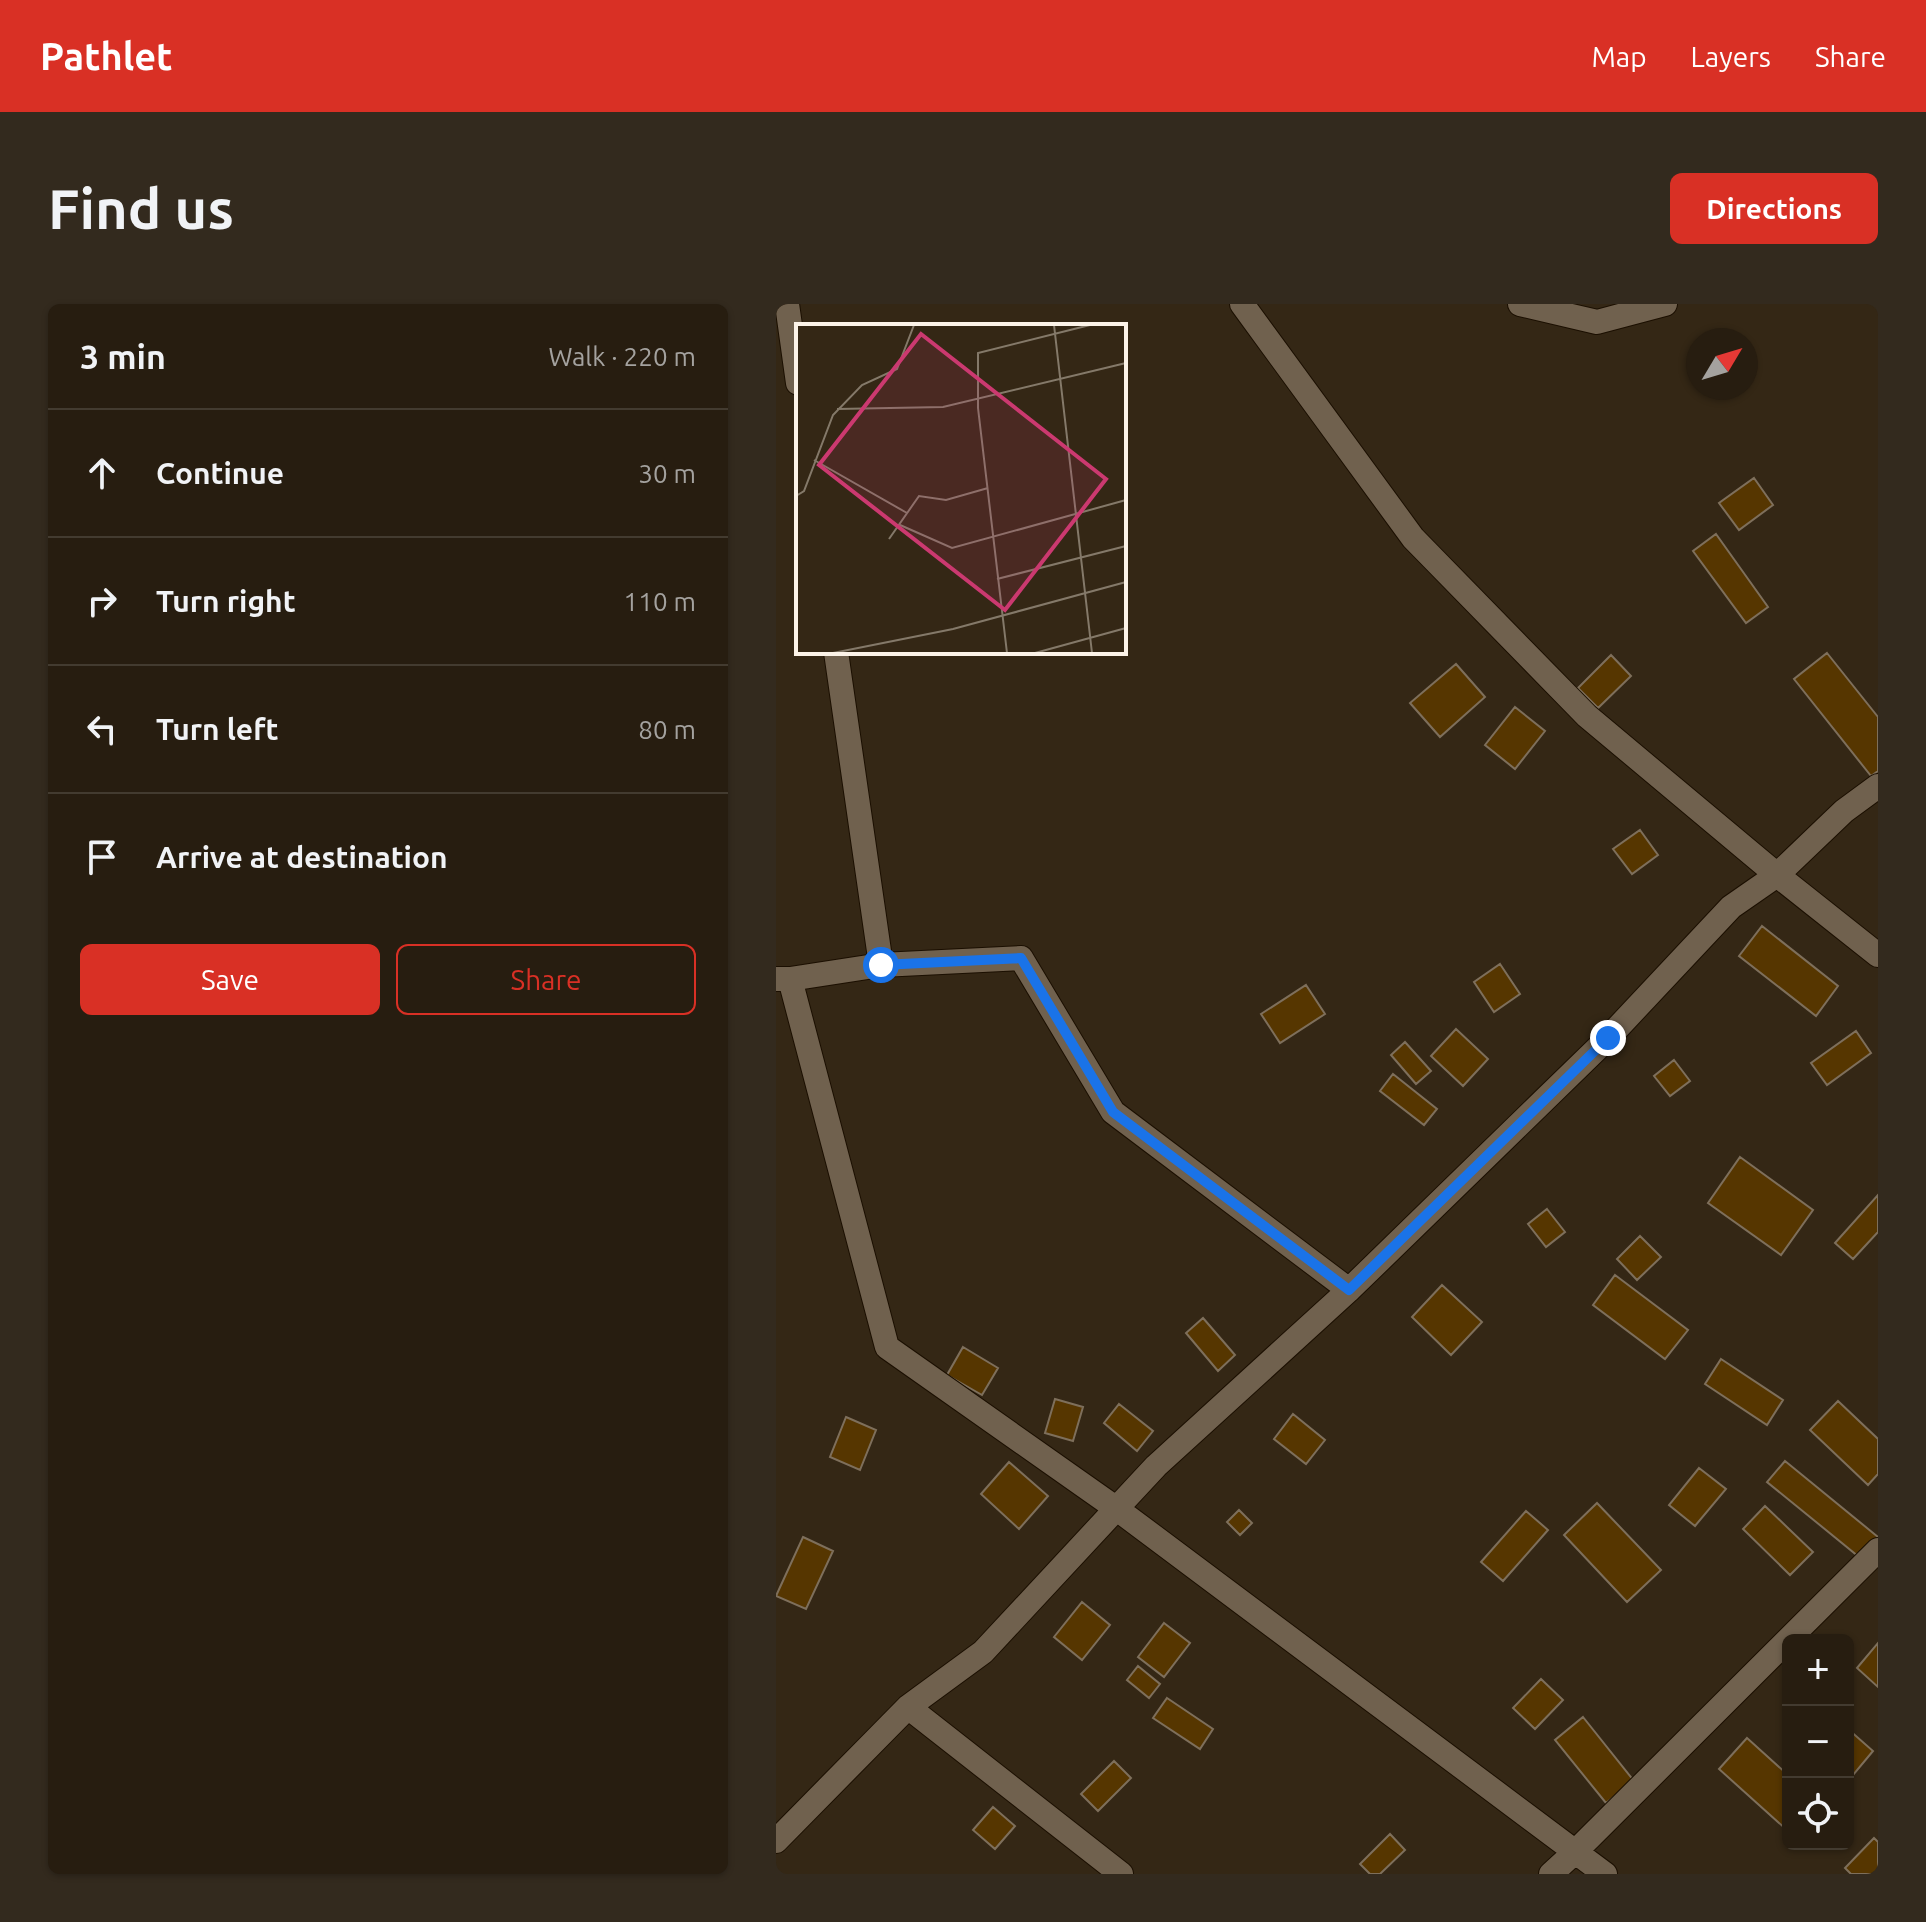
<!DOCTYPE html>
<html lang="en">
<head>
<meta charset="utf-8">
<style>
  body { margin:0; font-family:Ubuntu,sans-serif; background:#332a1e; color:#f1f3f6 }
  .controls { position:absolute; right:24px; bottom:24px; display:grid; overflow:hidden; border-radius:12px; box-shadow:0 2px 6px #0004 }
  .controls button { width:72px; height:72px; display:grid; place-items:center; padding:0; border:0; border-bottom:2px solid #433b30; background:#271d10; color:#f1f3f6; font:40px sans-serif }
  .compass { position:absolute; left:910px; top:24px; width:72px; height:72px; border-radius:50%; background:#271d10; box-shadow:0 2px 6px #0004; rotate:52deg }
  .stop { position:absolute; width:24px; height:24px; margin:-18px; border:6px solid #1a73e8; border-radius:50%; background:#fff }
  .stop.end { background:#1a73e8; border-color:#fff; box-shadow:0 2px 8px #0008 }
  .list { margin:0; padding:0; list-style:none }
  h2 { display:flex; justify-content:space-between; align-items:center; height:104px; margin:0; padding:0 32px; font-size:34px }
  h2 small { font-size:26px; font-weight:400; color:#a4a29f }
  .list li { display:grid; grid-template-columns:52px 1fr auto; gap:24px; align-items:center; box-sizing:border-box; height:128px; padding:0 32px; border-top:2px solid #433b30 }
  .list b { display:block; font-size:30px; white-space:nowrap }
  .list em { font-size:26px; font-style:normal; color:#a4a29f }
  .actions { display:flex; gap:16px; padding:24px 32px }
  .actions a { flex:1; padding:18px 0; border:2px solid #d93025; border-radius:12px; text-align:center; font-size:28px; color:#d93025 }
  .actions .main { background:#d93025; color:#fff }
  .icon { flex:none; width:44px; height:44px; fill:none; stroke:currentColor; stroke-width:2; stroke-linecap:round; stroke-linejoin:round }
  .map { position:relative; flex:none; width:1102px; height:1570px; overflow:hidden; border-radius:12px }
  header { display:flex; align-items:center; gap:48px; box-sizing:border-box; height:112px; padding:0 40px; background:#d93025; color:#fff }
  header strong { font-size:38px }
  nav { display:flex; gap:44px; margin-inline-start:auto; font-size:28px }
  .intro { display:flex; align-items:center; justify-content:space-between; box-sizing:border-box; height:192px; padding:0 48px }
  h1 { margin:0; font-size:56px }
  .button { padding:20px 36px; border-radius:12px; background:#d93025; color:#fff; font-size:28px; font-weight:700 }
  main { display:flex; gap:48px; padding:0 48px }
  aside { flex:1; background:#271d10; border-radius:12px; box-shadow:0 2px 6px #0004 }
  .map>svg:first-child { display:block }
  .building { fill:#563600; stroke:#7e6f5b; stroke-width:2 }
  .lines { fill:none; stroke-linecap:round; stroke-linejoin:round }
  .minor-casing { stroke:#1b0f01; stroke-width:26 }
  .minor { stroke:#70614e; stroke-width:24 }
  .route { stroke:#1a73e8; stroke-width:10 }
  .inset-road { fill:none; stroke:#847969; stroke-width:2 }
  .view { fill:#cb3970; fill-opacity:0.15; stroke:#cb3970; stroke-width:4 }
  .inset-edge { fill:none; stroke:#fcf3e8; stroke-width:4 }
</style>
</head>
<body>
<header>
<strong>Pathlet</strong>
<nav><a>Map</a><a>Layers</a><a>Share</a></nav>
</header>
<div class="intro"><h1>Find us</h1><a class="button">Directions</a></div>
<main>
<aside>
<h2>3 min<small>Walk · 220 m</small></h2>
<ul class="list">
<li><svg class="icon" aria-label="ahead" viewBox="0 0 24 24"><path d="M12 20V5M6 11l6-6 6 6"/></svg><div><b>Continue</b></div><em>30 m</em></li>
<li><svg class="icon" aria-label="right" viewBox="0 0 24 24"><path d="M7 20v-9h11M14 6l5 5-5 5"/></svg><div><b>Turn right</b></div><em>110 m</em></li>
<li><svg class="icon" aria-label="left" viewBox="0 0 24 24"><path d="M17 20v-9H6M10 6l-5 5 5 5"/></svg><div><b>Turn left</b></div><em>80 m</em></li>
<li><svg class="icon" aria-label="arrive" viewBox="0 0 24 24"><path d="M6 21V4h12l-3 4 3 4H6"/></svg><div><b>Arrive at destination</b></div></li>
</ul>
<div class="actions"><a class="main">Save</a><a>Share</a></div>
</aside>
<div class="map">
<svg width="1102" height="1570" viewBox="0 0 1102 1570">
  <rect width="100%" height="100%" fill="#342715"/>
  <!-- building -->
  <path class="building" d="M978 174 997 201 963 226 943 199Z
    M940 230 992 303 970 319 917 247Z
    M1051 349 1102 413V467L1095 472 1018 375Z
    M835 351 855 372 822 404 802 384Z
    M680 360 709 393 664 433 634 399Z
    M739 403 769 427 739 465 709 441Z
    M864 526 882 551 856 570 837 545Z
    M986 622 1062 682 1040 712 963 652Z
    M724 660 744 690 718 708 698 678Z
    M530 681 549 710 504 739 485 710Z
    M680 725 712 755 687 782 655 752Z
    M1080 727 1095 749 1051 781 1035 759Z
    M629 738 655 767 640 780 615 751Z
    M898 756 914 777 894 792 878 772Z
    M617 770 661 805 648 821 604 787Z
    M964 853 1037 906 1005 951 932 899Z
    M1102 891V928L1077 955 1059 939Z
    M771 905 789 928 770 943 752 920Z
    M864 932 885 953 861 976 841 955Z
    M839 971 912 1026 889 1055 817 1001Z
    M666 981 706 1018 675 1051 636 1013Z
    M427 1014 459 1051 442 1067 410 1029Z
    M187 1043 222 1064 206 1091 171 1071Z
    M945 1055 1007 1096 991 1121 929 1080Z
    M279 1095 307 1103 297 1137 269 1129Z
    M1062 1097 1102 1135V1170L1092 1181 1034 1126Z
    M343 1100 377 1127 361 1147 328 1119Z
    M517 1110 549 1136 530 1160 498 1135Z
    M70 1113 100 1126 84 1166 54 1153Z
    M1009 1157 1102 1233V1239L1088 1257 991 1178Z
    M233 1158 272 1192 243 1225 205 1190Z
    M923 1164 950 1185 919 1222 893 1201Z
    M821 1199 885 1266 851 1298 788 1231Z
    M989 1202 1037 1248 1014 1271 967 1225Z
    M463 1206 476 1219 464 1231 451 1218Z
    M750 1207 772 1226 727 1277 705 1258Z
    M27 1233 57 1247 30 1305 0 1292Z
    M306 1298 334 1321 306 1356 278 1333Z
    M388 1319 414 1339 388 1373 362 1353Z
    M1102 1339V1383L1081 1364Z
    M362 1362 384 1380 373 1394 351 1376Z
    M765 1375 787 1396 759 1425 737 1404Z
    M391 1394 437 1425 424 1445 377 1414Z
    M807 1413 858 1477 830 1499 779 1436Z
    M1072 1425 1097 1447 1072 1477Z
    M971 1434 1012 1471V1527L943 1465Z
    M338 1457 355 1474 322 1507 305 1490Z
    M217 1503 239 1522 219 1545 197 1526Z
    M614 1530 629 1546 604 1570H594L584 1560Z
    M1098 1534 1102 1538V1570H1075L1069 1564Z"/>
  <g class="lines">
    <defs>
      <path id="minor" d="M11 0 22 79
        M466 0 637 234 811 412 1001 571 1102 651
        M744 0 821 18 889 0
        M60 348 105 661
        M0 675H14L105 661 245 654 337 808 573 986
        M14 675 111 1043 341 1205 829 1570
        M132 1403 345 1570
        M0 1537 132 1403 207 1348 380 1162 573 986 832 734 955 603 1001 571 1068 507 1102 482
        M775 1570 800 1547 1102 1246"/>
    </defs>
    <!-- minor casing -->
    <use href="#minor" class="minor-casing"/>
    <!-- minor -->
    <use href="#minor" class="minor"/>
  </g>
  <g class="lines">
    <!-- route -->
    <path class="route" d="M105 661 245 654 337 808 573 986 832 734"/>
  </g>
  <!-- overview -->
  <g transform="translate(20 20)">
    <rect width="330" height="330" fill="#342715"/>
    <path class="inset-road" d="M258 1 296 329M41 85 147 83 330 39M18 136 111 189M0 172 8 167 37 91 66 61 101 45 118 1M104 201 156 224 330 176M93 215 123 172 150 176 192 164M201 255 330 222M37 329 157 305 330 258M211 329 182 84V29L294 1M239 329 330 304"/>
    <path class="view" d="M125 10 310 155 209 286 23 141Z"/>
    <rect width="330" height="330" class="inset-edge"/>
  </g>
</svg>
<div class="controls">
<button>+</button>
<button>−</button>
<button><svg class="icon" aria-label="locate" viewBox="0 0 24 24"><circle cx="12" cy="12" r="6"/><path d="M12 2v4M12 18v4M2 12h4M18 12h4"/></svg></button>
</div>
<svg class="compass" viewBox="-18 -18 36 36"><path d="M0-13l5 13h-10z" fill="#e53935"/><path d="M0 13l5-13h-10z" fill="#a4a29f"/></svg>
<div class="stop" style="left:105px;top:661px"></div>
<div class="stop end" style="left:832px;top:734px"></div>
</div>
</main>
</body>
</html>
